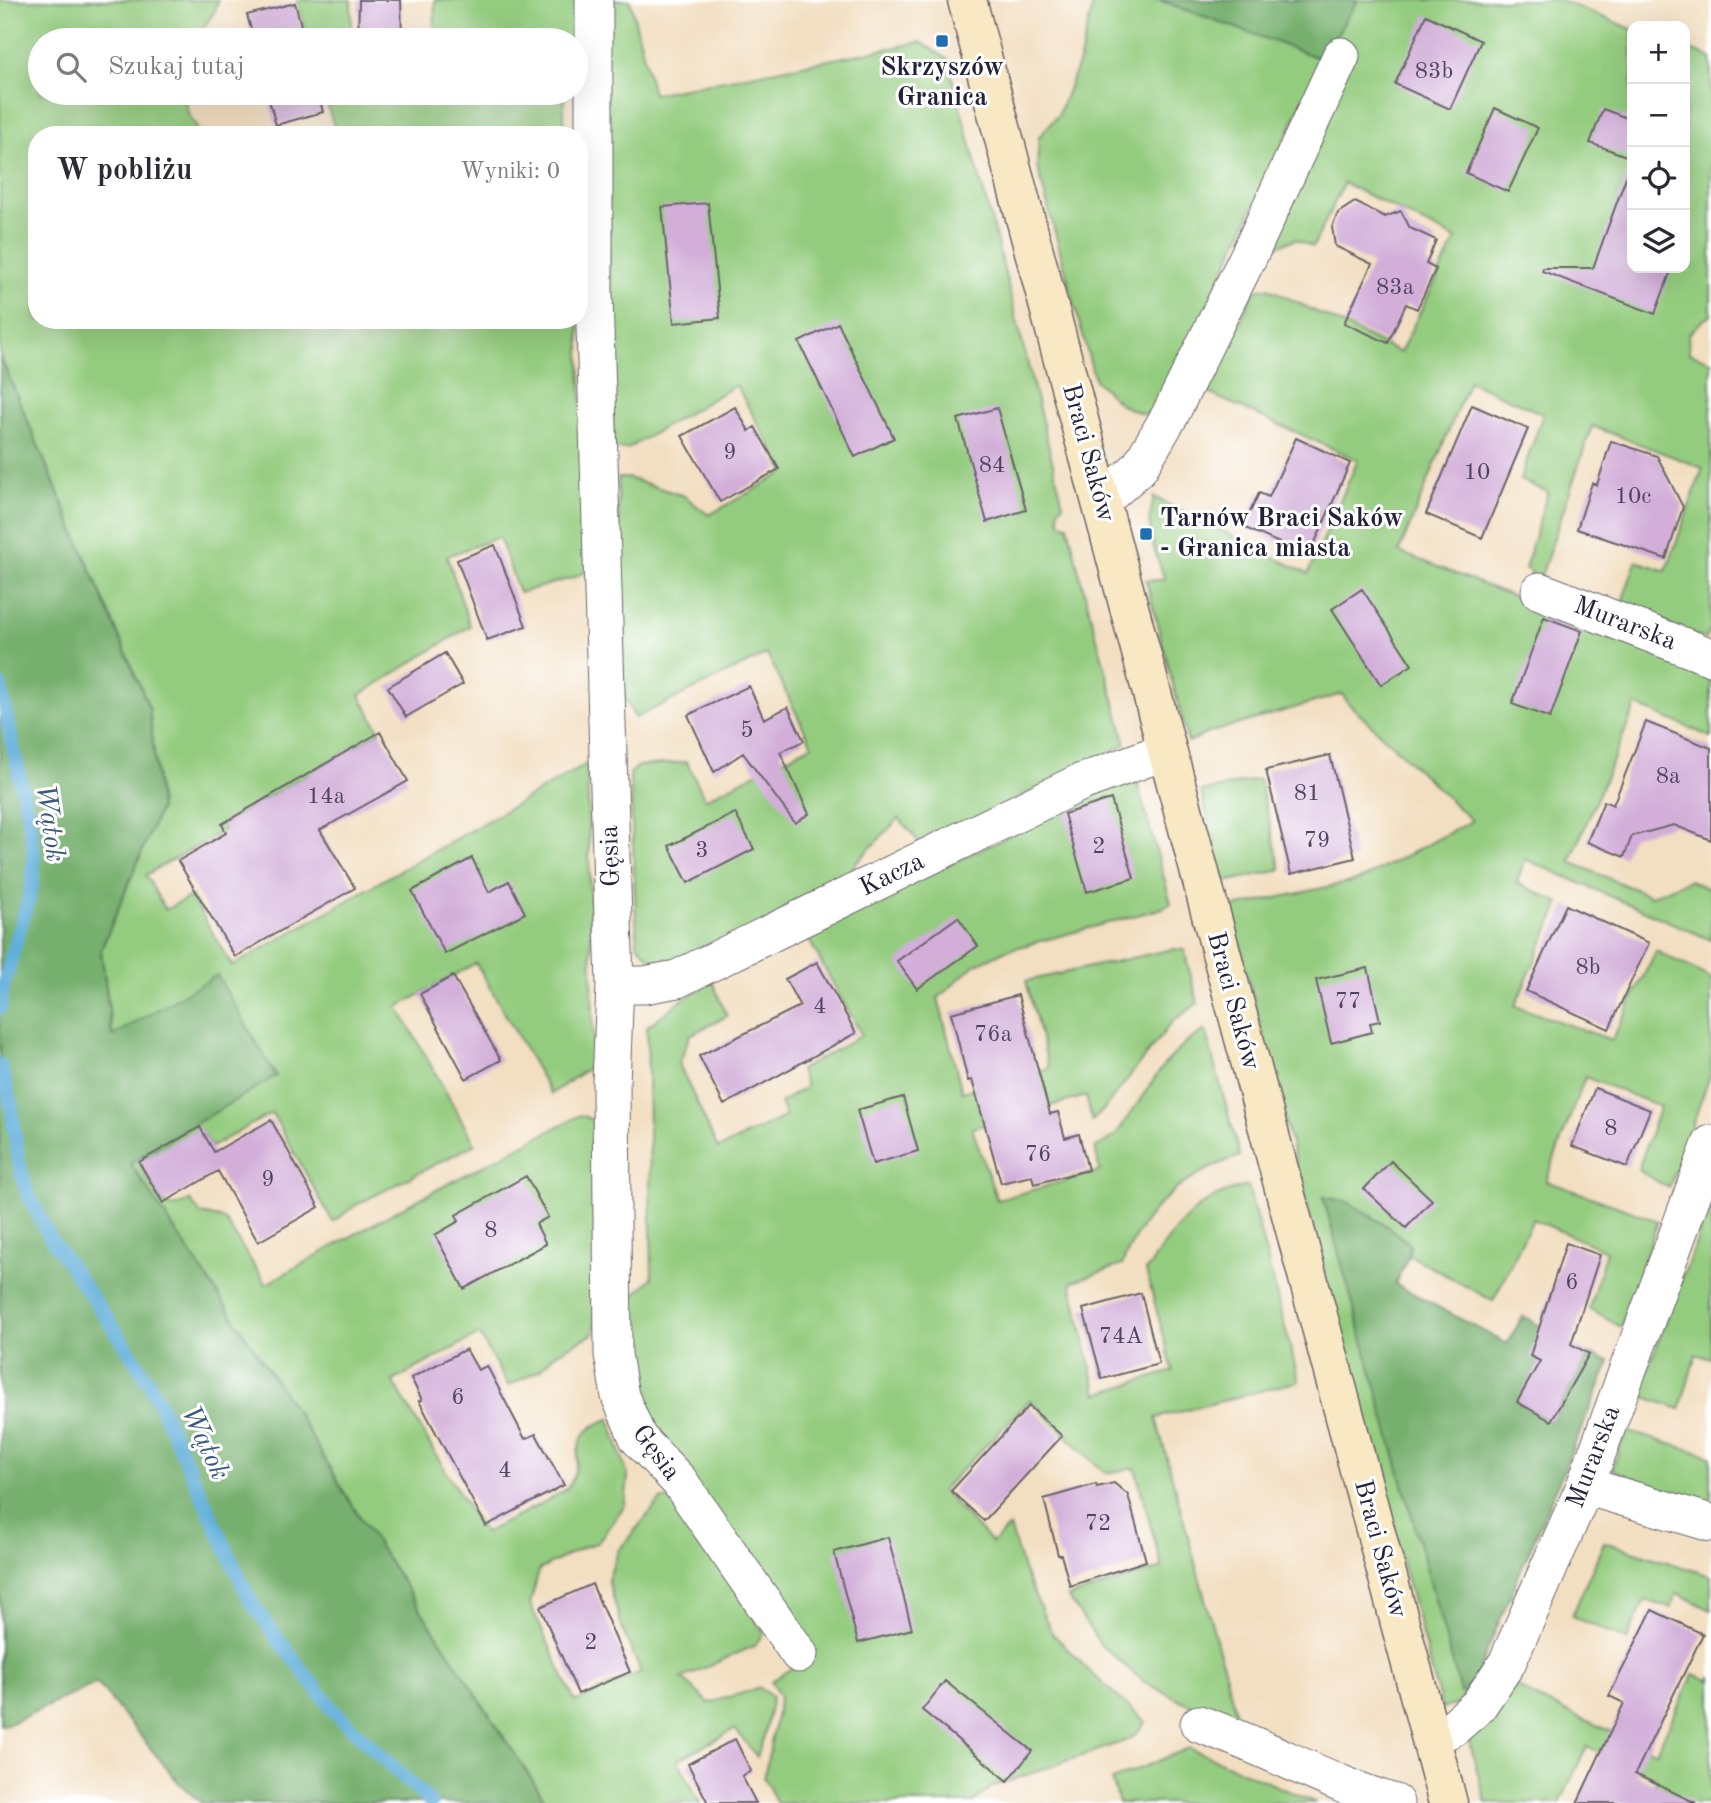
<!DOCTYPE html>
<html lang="pl">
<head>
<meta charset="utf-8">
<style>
  body { margin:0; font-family:"Old Standard TT",serif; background:#f2f2f3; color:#2b2b33 }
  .controls { position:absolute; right:21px; top:21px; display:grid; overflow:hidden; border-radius:14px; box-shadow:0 7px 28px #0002 }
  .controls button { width:63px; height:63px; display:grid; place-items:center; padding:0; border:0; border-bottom:2px solid #e1e1e2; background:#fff; color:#2b2b33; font:35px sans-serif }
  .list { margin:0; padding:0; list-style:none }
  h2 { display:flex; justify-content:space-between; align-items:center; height:91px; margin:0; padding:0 28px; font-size:30px }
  h2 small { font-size:23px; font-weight:400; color:#7c7c81 }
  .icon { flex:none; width:38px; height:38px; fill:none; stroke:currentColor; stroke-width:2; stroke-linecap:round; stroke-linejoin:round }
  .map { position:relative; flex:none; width:1711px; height:1803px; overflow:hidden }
  .search { position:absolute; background:#fff; box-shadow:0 7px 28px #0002; left:28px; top:28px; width:560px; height:77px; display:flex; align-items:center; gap:18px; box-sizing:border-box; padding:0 24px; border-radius:38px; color:#7c7c81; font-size:26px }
  .panel { position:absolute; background:#fff; box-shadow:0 7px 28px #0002; left:28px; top:126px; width:560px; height:203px; border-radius:28px }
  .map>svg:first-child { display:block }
  .green { fill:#94cc7f; stroke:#5b775d; stroke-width:2 }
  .forest { fill:#77b06e; stroke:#4c6954; stroke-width:2 }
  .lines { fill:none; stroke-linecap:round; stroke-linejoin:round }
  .stream { stroke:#60afda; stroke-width:14 }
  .building { fill:#d2aed9 }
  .street-casing { stroke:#6b646a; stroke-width:39 }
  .secondary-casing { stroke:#6b646a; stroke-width:41 }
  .street { stroke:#fff; stroke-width:37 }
  .secondary { stroke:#f8e8c3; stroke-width:38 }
  .poi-dot { fill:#1f6fb2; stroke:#fff; stroke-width:2.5 }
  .labels { text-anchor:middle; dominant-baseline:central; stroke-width:6; stroke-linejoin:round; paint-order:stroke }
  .number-label { font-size:23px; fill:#4e4562 }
  .poi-label { font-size:26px; font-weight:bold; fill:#22223b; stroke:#fff }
  .street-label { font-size:26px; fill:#22223b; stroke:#fff }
  .water-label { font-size:28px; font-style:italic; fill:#3b5a7b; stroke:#fff }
</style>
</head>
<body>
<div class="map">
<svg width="1711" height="1803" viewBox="0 0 1711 1803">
  <rect width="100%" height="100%" fill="#fff"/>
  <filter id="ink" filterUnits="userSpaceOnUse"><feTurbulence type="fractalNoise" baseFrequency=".0143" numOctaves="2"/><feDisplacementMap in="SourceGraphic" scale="14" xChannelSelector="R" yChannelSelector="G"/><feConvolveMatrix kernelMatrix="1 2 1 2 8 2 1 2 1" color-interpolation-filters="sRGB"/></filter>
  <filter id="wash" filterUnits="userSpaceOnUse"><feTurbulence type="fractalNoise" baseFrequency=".00686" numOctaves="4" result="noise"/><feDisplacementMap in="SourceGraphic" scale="28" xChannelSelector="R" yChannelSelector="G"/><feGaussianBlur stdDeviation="1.57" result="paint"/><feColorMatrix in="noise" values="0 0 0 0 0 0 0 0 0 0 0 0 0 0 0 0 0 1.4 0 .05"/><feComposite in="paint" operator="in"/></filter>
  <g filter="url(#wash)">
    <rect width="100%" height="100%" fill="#f2dec0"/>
    <!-- green -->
    <path class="green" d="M0 0H218L215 11 194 40H40V93H184L188 113 201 135H37V320H579L587 571 575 577 519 593 499 537 447 556 470 626 360 695 380 732 222 824 225 830 146 875 165 910 191 896 232 966 587 764 594 1064 551 1094 476 963 398 1007 475 1144 356 1205 333 1222 272 1113 211 1147 200 1128 139 1162 163 1203 175 1207 190 1200 201 1214 224 1219 266 1284 402 1208 580 1115 593 1120 597 1246 595 1333 555 1354 540 1370 508 1386 479 1334 393 1381 436 1455 484 1533C498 1525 560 1496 567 1488 588 1462 562 1434 610 1419L628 1476 625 1505 597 1543 583 1547 539 1570 530 1604 575 1702 641 1672 623 1631 608 1580 618 1551 661 1499 680 1501 764 1633 754 1646 682 1678 709 1703 760 1688 772 1697 764 1736 757 1757 735 1729 678 1760 700 1803H547L350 1502 296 1411 130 1163 101 950 160 808 149 707 0 356Z
      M297 0H351L352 40H308Z
      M435 0H583L576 40H434Z
      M603 0H630L653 94 921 42 947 59 994 230 1063 504 1058 510 1060 523 1068 525 1080 576 1126 744 922 846 899 818 856 863 839 888 672 969 649 957 637 944 630 773 638 766 687 762 705 799 812 745 767 654 635 718 621 691 618 478H628L684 496 709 515 785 472 736 385 627 449 613 448Z
      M1094 0H1159L1322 59 1159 411 1142 414 1121 405 1095 380 1037 166 1039 137 1058 115 1080 59Z
      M1357 0H1560L1632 29V268H1685V48L1711 58V316L1703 320 1688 335 1689 353 1711 361V628L1706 639 1620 608 1636 561 1666 571 1703 468 1592 426 1540 579 1525 568 1548 492 1520 480 1543 414 1469 381 1399 552 1711 673V737L1636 705 1570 862 1651 896 1689 880 1711 890V940L1525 859 1517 883 1560 903 1515 1006 1612 1040 1656 951 1711 978V1073L1669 1188 1638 1170 1660 1106 1585 1077 1546 1181 1658 1221 1621 1327 1589 1309 1606 1251 1533 1219 1493 1301 1409 1255 1410 1244C1384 1224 1356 1202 1324 1198L1461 1692 1474 1681 1459 1704 1442 1708 1348 1364 1230 908 1360 880 1472 821 1349 704 1342 694 1208 733 1188 742 1146 580H1165L1154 549 1149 521 1154 497 1308 574 1358 460 1206 392 1255 290 1268 288 1400 353 1456 239 1344 183 1313 247 1296 239 1274 247 1331 109 1329 46Z
      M323 93H564V135H337Z
      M1129 779 1137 782 1171 903 1163 908 1004 951 973 966 938 998 962 1092 1049 1068 1026 981 1173 949 1184 950 1198 1003 1172 1022 1104 1109 1092 1121 1086 1096 972 1128 997 1200 1100 1171 1095 1148 1115 1136 1164 1065 1184 1044 1205 1030 1240 1156C1183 1175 1144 1208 1122 1265L1071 1282 1097 1394 1173 1371 1146 1271C1175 1229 1195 1196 1248 1186L1299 1381 1156 1418 1237 1717 1210 1715 1144 1682 1101 1645 1068 1597 1162 1568 1135 1468 1105 1473 1030 1400 942 1490 992 1543 1010 1527 1024 1572 1052 1633 1092 1674 1146 1722 1131 1739 992 1787 973 1803H777L764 1778 780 1697 771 1682 816 1651 646 1431 632 1385 631 1298 652 1278 647 1027 679 1002 712 981 727 1016 690 1035 679 1064 718 1149 786 1116 780 1103 806 1087 800 1070 862 1035 805 933Z
      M1259 779 1281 870 1224 882 1201 792Z
      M1711 1203V1359L1696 1354 1680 1409 1638 1395Z
      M1626 1431 1711 1456V1511L1657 1491 1612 1469Z
      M1604 1542 1711 1576V1610L1677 1593 1671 1608 1645 1600 1627 1640 1572 1616Z
      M1694 1674 1709 1680 1711 1676V1803H1647L1657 1779 1587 1746 1560 1803H1486L1466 1730 1494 1713 1516 1685 1534 1697 1656 1752Z
      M1189 1748 1316 1803H1119L1112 1780Z"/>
    <!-- forest -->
    <path class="forest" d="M1159 0H1357V1L1322 59Z
      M0 356 149 707 160 808 101 950 112 1036 217 975 276 1076 130 1163 296 1411 350 1502 547 1803H201L179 1783 97 1683 9 1724 0 1725Z
      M1323 1197 1348 1202 1388 1227 1410 1244 1409 1255 1395 1284 1507 1344 1523 1316 1555 1335 1518 1402 1551 1421 1589 1354 1610 1361 1474 1681 1461 1693Z"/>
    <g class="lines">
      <!-- stream -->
      <path class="stream" d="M0 685 29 821 34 856 32 887 3 987 0 1008
        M0 1065 11 1104 18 1159 27 1192 49 1236 126 1346 151 1386 250 1600 277 1638 335 1712 431 1803"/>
    </g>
    <g id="blocks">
      <!-- building -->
      <path class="building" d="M359 0H401L402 40H358Z
        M295 3 305 40H254L247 15Z
        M1426 15 1481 41 1450 109 1395 84Z
        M267 93H318L323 112 276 125Z
        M1495 108 1538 128 1508 192 1466 173Z
        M1603 109 1632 120V158L1590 143Z
        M1628 172 1632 173V268H1672L1655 314 1542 271 1543 268H1593Z
        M1355 202 1385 217 1401 211 1410 228 1436 240 1426 264 1436 269 1417 309 1406 304 1388 343 1344 323 1372 264 1335 246 1332 227 1338 213Z
        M708 203 720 318 674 323 662 207Z
        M838 323 894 438 855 457 799 342Z
        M1472 405 1528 429 1482 538 1426 514Z
        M735 407 749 431 755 427 779 469 720 502 682 436Z
        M997 408 1026 510 987 522 958 419Z
        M1296 438 1350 463 1309 556 1243 527 1259 493 1269 497Z
        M1611 441 1657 456 1683 507 1666 559 1577 529 1592 483 1597 485Z
        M495 545 526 626 487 640 457 560Z
        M1362 589 1412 665 1381 685 1332 609Z
        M1544 617 1582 631 1550 718 1512 704Z
        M445 653 463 684 406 717 388 687Z
        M749 686 764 719 788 707 804 741 780 752 809 814 795 823 743 753 714 772 688 715Z
        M1646 722 1711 748V840L1674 825 1632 836 1624 857 1587 842 1604 801 1613 805Z
        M380 732 408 781 320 830 355 888 235 957 178 861 226 833 222 824Z
        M1330 755 1355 858 1291 874 1266 770Z
        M1111 799 1134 878 1087 892 1064 814Z
        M735 813 754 849 688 883 669 846Z
        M472 858 489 892 509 881 525 913 445 954 412 891Z
        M1566 905 1649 943 1609 1029 1526 991Z
        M958 917 978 946 917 989 897 961Z
        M817 962 856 1033 724 1105 699 1056 800 1006 785 979Z
        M1368 968 1380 1021 1370 1023 1372 1032 1331 1043 1316 980Z
        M453 976 501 1060 466 1079 420 994Z
        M1018 995 1050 1114 1058 1112 1065 1138 1079 1134 1088 1170 1034 1184 1032 1176 1001 1183 972 1080 968 1081 951 1013Z
        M1595 1088 1650 1110 1627 1167 1572 1146Z
        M903 1097 918 1151 873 1164 857 1110Z
        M271 1120 319 1207 258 1242 218 1171 163 1203 139 1162 200 1127 214 1152Z
        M1391 1161 1432 1200 1406 1228 1364 1189Z
        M526 1176 548 1217 536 1224 546 1244 464 1289 435 1235 459 1221 456 1215Z
        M1566 1243 1600 1255 1571 1344 1589 1354 1551 1421 1517 1402 1540 1361 1530 1356Z
        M1141 1293 1159 1364 1102 1379 1083 1309Z
        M466 1349 478 1370 487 1366 525 1439 536 1434 564 1485 486 1526 419 1401 422 1400 411 1378Z
        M1029 1406 1062 1436 984 1521 951 1491Z
        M1114 1483 1128 1495 1146 1561 1070 1586 1061 1555H1058L1044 1499 1096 1484 1097 1487Z
        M888 1537 912 1629 858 1643 834 1552Z
        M592 1584 630 1672 578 1694 540 1607Z
        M1652 1610 1703 1634 1635 1774 1696 1803H1577L1624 1703 1609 1696Z
        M945 1681 1032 1751 1008 1781 922 1710Z
        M735 1739 751 1771 742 1776 756 1803H708L688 1764Z"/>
    </g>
  </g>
  <g filter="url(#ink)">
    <use href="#blocks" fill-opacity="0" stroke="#6b646a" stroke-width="2"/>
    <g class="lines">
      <defs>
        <path id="street" d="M594 0V295L615 985 611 1083 613 1354 620 1396 638 1438 679 1481 799 1654
          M1101 502 1139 468 1170 415 1251 251 1341 56
          M1540 591 1711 657
          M615 985H644L677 979 1079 783 1166 751
          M1585 1486 1711 1523
          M1199 1724C1266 1746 1327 1783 1395 1803
          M1431 1738 1454 1727 1478 1706 1507 1663 1585 1486 1711 1144"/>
        <path id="secondary" d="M967 0 1448 1803"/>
      </defs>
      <!-- street casing -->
      <use href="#street" class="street-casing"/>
      <!-- secondary casing -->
      <use href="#secondary" class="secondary-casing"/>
      <!-- street -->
      <use href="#street" class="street"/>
      <!-- secondary -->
      <use href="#secondary" class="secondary"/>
    </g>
  </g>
  <!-- markers -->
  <g class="poi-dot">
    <rect x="935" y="34" width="14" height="14" rx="3.5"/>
    <rect x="1139" y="527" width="14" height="14" rx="3.5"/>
  </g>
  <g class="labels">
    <!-- number labels -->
    <g class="number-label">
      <text x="1434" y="71">83b</text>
      <text x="1395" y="287">83a</text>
      <text x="730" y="452">9</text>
      <text x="992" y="465">84</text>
      <text x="1477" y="472">10</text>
      <text x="1633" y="496">10c</text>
      <text x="747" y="730">5</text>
      <text x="1668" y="776">8a</text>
      <text x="1307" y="793">81</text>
      <text x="326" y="796">14a</text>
      <text x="1317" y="840">79</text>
      <text x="1099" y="846">2</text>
      <text x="702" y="850">3</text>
      <text x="1588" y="967">8b</text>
      <text x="1348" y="1001">77</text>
      <text x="820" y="1006">4</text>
      <text x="993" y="1034">76a</text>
      <text x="1611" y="1128">8</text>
      <text x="1038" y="1154">76</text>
      <text x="268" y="1179">9</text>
      <text x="491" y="1230">8</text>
      <text x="1572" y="1282">6</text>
      <text x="1121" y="1336">74A</text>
      <text x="458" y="1397">6</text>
      <text x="505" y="1470">4</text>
      <text x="1098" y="1523">72</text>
      <text x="591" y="1642">2</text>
    </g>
    <!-- poi labels -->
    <g class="poi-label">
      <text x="942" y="68">Skrzyszów<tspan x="942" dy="30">Granica</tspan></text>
      <text x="1160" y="519" text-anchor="start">Tarnów Braci Saków<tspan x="1160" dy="30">- Granica miasta</tspan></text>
    </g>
    <!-- street labels -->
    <g class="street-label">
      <text transform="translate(1088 453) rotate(75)">Braci Saków</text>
      <text transform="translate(1625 624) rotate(21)">Murarska</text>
      <text transform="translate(611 856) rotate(-92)">Gęsia</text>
      <text transform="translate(892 875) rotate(-26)">Kacza</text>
      <text transform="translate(1233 1001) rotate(75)">Braci Saków</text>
      <text transform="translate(656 1453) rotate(53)">Gęsia</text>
      <text transform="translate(1594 1457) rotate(-69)">Murarska</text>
      <text transform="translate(1380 1549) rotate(75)">Braci Saków</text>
    </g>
    <!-- water labels -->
    <g class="water-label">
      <text transform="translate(49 823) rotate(82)">Wątok</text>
      <text transform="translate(204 1443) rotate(65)">Wątok</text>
    </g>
  </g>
</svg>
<div class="controls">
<button>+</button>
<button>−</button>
<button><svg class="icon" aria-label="locate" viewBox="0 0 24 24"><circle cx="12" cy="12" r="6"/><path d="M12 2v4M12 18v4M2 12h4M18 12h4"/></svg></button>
<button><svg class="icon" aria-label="layers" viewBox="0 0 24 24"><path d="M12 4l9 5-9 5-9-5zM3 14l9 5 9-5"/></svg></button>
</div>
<div class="search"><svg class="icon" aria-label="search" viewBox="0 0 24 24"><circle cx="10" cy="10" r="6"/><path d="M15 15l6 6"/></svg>Szukaj tutaj</div>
<section class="panel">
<h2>W pobliżu<small>Wyniki: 0</small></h2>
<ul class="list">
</ul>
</section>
</div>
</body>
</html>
